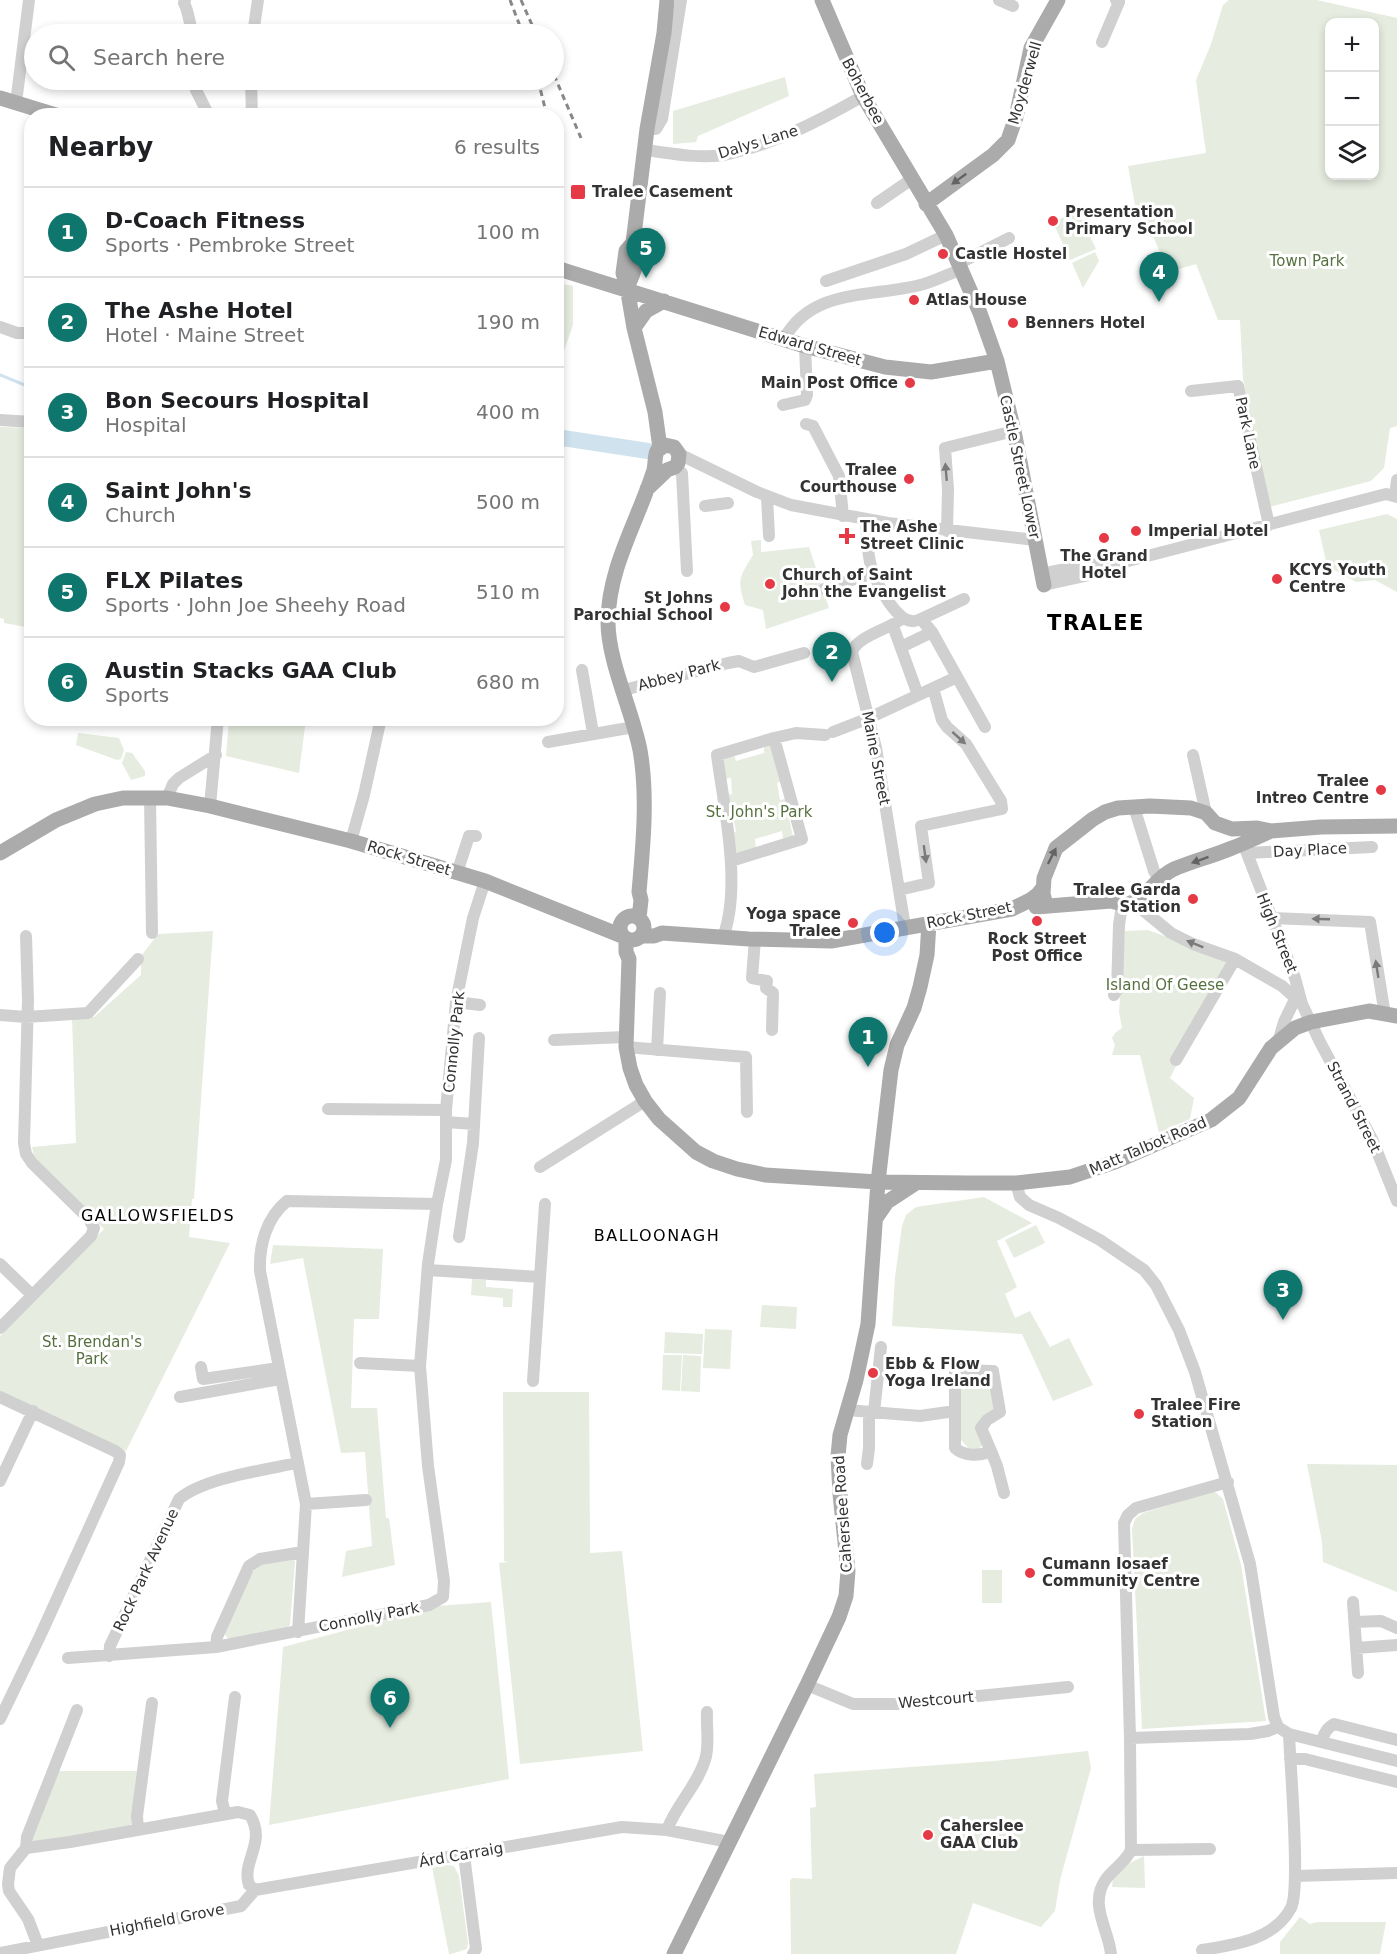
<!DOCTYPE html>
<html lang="en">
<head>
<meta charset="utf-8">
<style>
  body { margin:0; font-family:"DejaVu Sans",sans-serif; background:#f6f6f6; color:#202124 }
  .controls { position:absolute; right:18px; top:18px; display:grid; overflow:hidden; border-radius:12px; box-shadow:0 3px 9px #0003 }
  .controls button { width:54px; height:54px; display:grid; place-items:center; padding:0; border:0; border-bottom:2px solid #e0e0e0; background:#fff; color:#202124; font:30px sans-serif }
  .you { position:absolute; left:885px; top:933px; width:21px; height:21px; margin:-15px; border:4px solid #fff; border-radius:50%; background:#1a73e8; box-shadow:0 0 0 9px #1a73e833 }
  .badge { display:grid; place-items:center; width:39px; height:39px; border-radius:50%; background:#0f766e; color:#fff; font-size:20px; font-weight:700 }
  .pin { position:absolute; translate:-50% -50px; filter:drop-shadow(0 2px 3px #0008) }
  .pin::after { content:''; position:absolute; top:32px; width:21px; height:18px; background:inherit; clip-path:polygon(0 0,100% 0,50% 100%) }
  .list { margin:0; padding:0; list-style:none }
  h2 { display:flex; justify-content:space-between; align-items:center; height:78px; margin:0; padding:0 24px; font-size:26px }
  h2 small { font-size:20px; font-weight:400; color:#757577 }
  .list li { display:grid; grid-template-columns:39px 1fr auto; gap:18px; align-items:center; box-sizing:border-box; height:90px; padding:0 24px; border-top:2px solid #e0e0e0 }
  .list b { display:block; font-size:22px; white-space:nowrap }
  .list p { margin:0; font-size:20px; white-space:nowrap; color:#757577 }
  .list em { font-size:20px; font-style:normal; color:#757577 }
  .icon { flex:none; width:33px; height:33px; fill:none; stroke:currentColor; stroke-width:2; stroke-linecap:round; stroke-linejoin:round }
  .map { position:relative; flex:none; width:1397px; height:1954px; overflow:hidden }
  .search { position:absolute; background:#fff; box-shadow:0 3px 9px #0003; left:24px; top:24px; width:540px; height:66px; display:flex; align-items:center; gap:15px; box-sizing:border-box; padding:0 21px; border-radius:33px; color:#757577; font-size:22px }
  .panel { position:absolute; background:#fff; box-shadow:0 3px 9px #0003; left:24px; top:108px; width:540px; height:618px; border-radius:24px }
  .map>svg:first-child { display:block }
  .green { fill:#e6ecdf; fill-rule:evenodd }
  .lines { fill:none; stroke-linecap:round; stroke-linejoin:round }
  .stream { stroke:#cfe2ee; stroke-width:3 }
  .river { stroke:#cfe2ee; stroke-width:16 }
  .minor { stroke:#d0d0d0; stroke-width:12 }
  .major { stroke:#ababab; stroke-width:15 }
  .rail { stroke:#888; stroke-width:3; stroke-dasharray:6 4.5; stroke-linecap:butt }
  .oneway { fill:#636363 }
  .oneway2 { fill:#7a7a7a }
  .poi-dot { fill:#e63946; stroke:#fff; stroke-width:2 }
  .labels { text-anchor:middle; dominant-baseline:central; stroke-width:6; stroke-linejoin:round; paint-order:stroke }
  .street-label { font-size:15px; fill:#333; stroke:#fff }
  .poi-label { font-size:15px; font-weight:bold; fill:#333; stroke:#fff; text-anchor:start }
  .park-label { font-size:15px; fill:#56703f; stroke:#fff }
  .neighbourhood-label { font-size:16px; letter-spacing:1.5px; fill:#000; stroke:#fff }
  .district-label { font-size:21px; font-weight:bold; letter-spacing:1.5px; fill:#000; stroke:#fff }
</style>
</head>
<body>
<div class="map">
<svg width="1397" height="1954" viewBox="0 0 1397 1954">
  <rect width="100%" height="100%" fill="#fff"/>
  <!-- green -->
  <path class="green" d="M1229 0H1317L1397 18V426L1390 428 1384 468 1371 481 1269 507 1243 379 1240 320H1218L1196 264 1168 272 1154 238 1140 233 1128 166 1206 153 1196 80 1211 44 1223 5ZM1330 22H1374V176H1330Z
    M785 77 789 96 698 136 696 142 673 144V111Z
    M1078 211 1096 249 1070 260 1053 222Z
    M1095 252 1099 261 1083 288 1072 263Z
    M563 284 573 286V325L557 371V324H562Z
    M0 427 31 428V628L4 623V619L0 618Z
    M1387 514 1397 519V592L1375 580 1356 582 1327 566 1319 530Z
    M761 540V552L809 547 829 608 766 629 763 610 745 605C737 579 739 578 753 555L751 541Z
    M229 719H306L299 773 226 756Z
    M78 733 119 738 124 750 121 759 117 760 76 745Z
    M772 744 781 781 777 783 780 800 785 799 793 837 783 839 782 831 755 839 756 848 733 855 730 833 736 832 732 810 726 811 724 796 732 794 731 778 723 779 722 758 734 755 736 761 764 753V745Z
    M126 752 132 753 145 771V776L131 780 122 763Z
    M1148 930 1229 960 1170 1078 1194 1098 1190 1119 1159 1133 1140 1055H1112L1115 1045 1112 1038 1115 1033 1122 1028 1119 1012 1125 931Z
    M213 931 194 1199H192L189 1237 230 1243 126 1451 0 1392V1336L104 1229 35 1160 32 1147 76 1143 72 1017H94L141 975V956L158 934Z
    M984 1197 1032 1223 997 1241 1017 1287 1005 1294 1015 1318 1030 1311 1050 1347 1069 1338 1093 1385 1053 1401 1022 1334 892 1326 895 1277 902 1226 906 1215 916 1207Z
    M1036 1225 1045 1243 1014 1258 1005 1240Z
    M273 1245 383 1249 379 1319H354L351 1408H377L386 1518H389L395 1565 342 1577 346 1551 372 1546 365 1452 341 1453 303 1258 270 1264Z
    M472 1279 486 1280V1287L513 1289 512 1307H503V1298L471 1295Z
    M762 1305 797 1307 796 1329 760 1327Z
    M705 1329 732 1330 730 1369 703 1368Z
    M665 1332 703 1334 702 1354 664 1353Z
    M663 1355H682L680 1391 662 1390Z
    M683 1355 701 1356 700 1392 681 1391Z
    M966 1373 990 1377 998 1405 981 1447 977 1449H969L961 1440 959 1377Z
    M503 1392H589L590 1553 622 1551 643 1751 520 1764 499 1563 508 1562 504 1561Z
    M1307 1464 1397 1465V1592L1323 1562 1322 1542Z
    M1214 1491 1223 1499 1241 1565 1266 1721 1142 1729 1132 1529 1135 1519 1143 1513Z
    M293 1558 295 1562 290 1625 285 1629 230 1641 223 1632 224 1626 255 1568 262 1563Z
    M982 1570H1002V1603H982Z
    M491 1602 509 1779 269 1825 283 1647 438 1606Z
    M1088 1751 1091 1768 1060 1880 1055 1911 1041 1927 973 1903 956 1954H791L790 1881 792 1878 812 1879 810 1808 816 1807 814 1774 994 1761Z
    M58 1771H137L131 1824 128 1828 36 1843 31 1838Z
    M1144 1856 1145 1888 1112 1887 1113 1879 1130 1863Z
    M447 1865 454 1866 459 1876 468 1943 467 1949 451 1954H449L432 1867Z
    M1300 1917 1310 1924 1317 1922H1386L1380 1954H1280V1942Z"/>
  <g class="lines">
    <!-- stream -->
    <path class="stream" d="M0 375 32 388"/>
    <!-- river -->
    <path class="river" d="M556 437 648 451"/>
    <!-- minor -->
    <path class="minor" d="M185 0 184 3C189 12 189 24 193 34
      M999 0 1013 6
      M253 34 258 0
      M1102 42 1119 2 1116 0
      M196 80V90L209 116
      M251 80 252 116
      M16 103 29 0
      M647 129H656L662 119 681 0
      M645 150C670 153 698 159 723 155 773 145 819 121 863 96
      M877 203 912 179
      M960 263 1009 238
      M826 281 906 254 946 235
      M0 327 17 333H32
      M784 339C813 286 875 298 924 284 937 280 949 274 962 269
      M1191 391 1238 386 1269 525
      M783 405 805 400 807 395 805 346
      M0 420 32 422
      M806 424 813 426 839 476 843 516
      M679 454 757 492 791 505 888 523 1035 540
      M675 467 682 473 687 571
      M1395 496 1397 480
      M767 497 769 536
      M705 506 728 503
      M866 520C867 534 867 548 870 562 873 577 894 620 912 621 914 622 918 620 921 619L964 599
      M947 531 948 489 945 448 1014 431
      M1041 574 1091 564 1105 567
      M1044 585 1094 574 1105 567 1386 494 1397 497
      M824 589 873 573
      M903 618C890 629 857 636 852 652L876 748 905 927
      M921 619 932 632 985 727
      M893 626 918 695
      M901 647 932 632
      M582 670 593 733
      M624 690 728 663 739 661 754 667 804 653
      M833 732 869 718 957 677
      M774 738 796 733 825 735
      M548 742 634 727
      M1193 755 1206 813
      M150 797 152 933
      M167 798 173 784 179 778 216 755
      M210 806 218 718
      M1134 807 1154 871 1159 879
      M351 841 364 795 381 718
      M1243 843 1295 978 1302 1004 1320 1042 1372 1139 1397 1201
      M1248 853 1372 847
      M457 873 469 836H476
      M899 890 929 883 921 826 1002 809 1001 801 966 744 947 727 942 720 933 688
      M1133 902 1171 933 1193 944 1235 959 1282 986 1302 1004
      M1272 918 1370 922 1385 1015
      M723 937C742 887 724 808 717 755L774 738 802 839 731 861
      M755 939 752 978 767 981 766 988 773 993 772 1030
      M1114 995 1117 990 1119 925 1122 905
      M456 1002 480 1005
      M0 1015 26 1017 88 1013 138 959
      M1279 1039 1284 1022 1295 999
      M554 1040 625 1037
      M626 1047 746 1057 747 1112
      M657 1050 660 993
      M1176 1060 1235 959
      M328 1109 446 1110
      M446 1122 474 1124
      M540 1167 645 1101
      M1016 1183 1020 1197 1029 1205 1059 1218 1100 1240 1144 1270 1156 1285 1179 1330 1195 1372 1250 1564 1274 1717 1278 1727 1289 1734 1397 1761
      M459 1237 473 1143 479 1038
      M0 1264 32 1295
      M428 1270 540 1277
      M0 1328 91 1236 94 1228 89 1219 32 1163 26 1154 24 1143 28 1000 26 936
      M360 1363 420 1366
      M201 1367 203 1379 278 1368
      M533 1381 545 1204
      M0 1397 115 1451 120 1455 119 1462 41 1634 0 1719
      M180 1397 280 1379
      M847 1410 920 1416 955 1411V1370L993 1371 1000 1412 987 1420 981 1428 991 1451C980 1456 965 1457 955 1448V1411
      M874 1412 881 1347
      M991 1451 997 1466 1004 1493
      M867 1464 869 1448V1412
      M0 1481 33 1411
      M1228 1482 1136 1508 1128 1515 1124 1523 1130 1738 1250 1734 1268 1731 1278 1727
      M306 1504 366 1500
      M1353 1602 1358 1673
      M1355 1622 1381 1621 1397 1628
      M298 1632 306 1504 260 1271C259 1246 266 1218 287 1201L437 1204
      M216 1647 217 1637 249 1566 260 1559 303 1552
      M1356 1648 1397 1645
      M109 1656 110 1646 179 1499C204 1478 264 1470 297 1463
      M68 1658 216 1647 429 1605 443 1597 444 1581 428 1466 420 1366 428 1264 437 1204 446 1160V1110L456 1002 473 918 485 881
      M807 1685 853 1704H900L1068 1687
      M1321 1742C1324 1735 1326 1728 1334 1724L1397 1740
      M1290 1759H1305L1397 1782
      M225 1813 222 1801 235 1697
      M138 1830 137 1816 152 1703
      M667 1830C676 1805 697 1786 705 1760 710 1746 706 1727 707 1712
      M26 1848 27 1837 77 1710
      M1131 1850 1210 1849
      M464 1855 476 1949 473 1954
      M1295 1876 1397 1873
      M255 1890 622 1827 667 1830 729 1842
      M38 1945 28 1919 9 1891 8 1884 10 1868 26 1848 70 1842 238 1812 250 1815C267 1843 241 1861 249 1885L255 1890
      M1202 1950C1234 1945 1274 1940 1291 1908 1301 1889 1290 1764 1289 1734
      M0 1953 241 1906 255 1890
      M1111 1954C1109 1930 1088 1904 1106 1879 1113 1869 1125 1863 1131 1850L1130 1738"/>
    <!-- major -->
    <path class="major" d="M822 0 863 96 946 235 980 313 997 361 1014 431 1044 585
      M0 98 59 116
      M926 204 993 155 1008 140 1016 117 1031 48 1058 0
      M633 243 626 251 623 273 627 287 634 328 655 412 660 448
      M556 268 805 346 885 367 931 372 997 361
      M627 287C635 272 639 258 633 243L647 129 664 33 667 0
      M634 328 646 311 664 301
      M0 853 56 820 95 804 123 798H167L210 806 351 841 432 865 485 881 622 936
      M1046 905 1043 894 1044 878 1056 848 1093 819 1105 812 1118 808 1150 806 1191 808 1206 813 1215 823 1232 829 1257 828 1271 831 1321 827 1397 826
      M1036 907 1111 901 1126 905C1151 896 1153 879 1174 869 1193 861 1213 856 1232 848 1245 843 1258 837 1271 831
      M620 928a12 12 0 1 1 24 0a12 12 0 1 1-24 0Z
      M639 918 641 900 639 892C643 846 648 796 640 750 632 710 608 661 608 622 608 569 637 522 653 473 656 466 654 458 657 451L665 445 674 447 679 454 678 463 675 467 667 470 647 489
      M641 936H654L662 933 749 939 831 941 1012 909C1023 903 1035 900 1042 889
      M626 939V952L629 959 626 1047 630 1068 636 1085 645 1101 659 1119 696 1152 713 1161 737 1169 765 1175 878 1182 968 1183H1016L1070 1177 1115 1162 1211 1120 1239 1098 1271 1048 1295 1028 1311 1022 1369 1011 1397 1016
      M876 1218 887 1202 916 1183
      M674 1954 807 1685 839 1617 846 1596 848 1571 840 1494 838 1456 840 1435 856 1380 868 1324 878 1182 891 1070 897 1045 914 1008 920 987 927 955 929 923"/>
    <!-- rail -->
    <path class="rail" d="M510 0 523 34
      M521 0 536 34
      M554 75 581 138
      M538 80 547 116"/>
  </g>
  <!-- one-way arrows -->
  <defs><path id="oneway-solid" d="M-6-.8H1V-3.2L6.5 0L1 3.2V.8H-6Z" transform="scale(1.5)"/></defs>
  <g class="oneway">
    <use href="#oneway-solid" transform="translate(959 179) rotate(144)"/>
    <use href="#oneway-solid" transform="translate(1052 856) rotate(-63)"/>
    <use href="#oneway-solid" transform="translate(1200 860) rotate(160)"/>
  </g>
  <g class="oneway2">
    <use href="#oneway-solid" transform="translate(946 472) rotate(-95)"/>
    <use href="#oneway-solid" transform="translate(959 738) rotate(42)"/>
    <use href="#oneway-solid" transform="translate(925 854) rotate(82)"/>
    <use href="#oneway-solid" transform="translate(1321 919) rotate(-178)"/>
    <use href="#oneway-solid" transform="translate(1195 944) rotate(-158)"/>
    <use href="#oneway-solid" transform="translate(1377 969) rotate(-99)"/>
  </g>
  <!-- markers -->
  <g class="poi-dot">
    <rect x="570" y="184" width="16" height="16" rx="3"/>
    <circle cx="1053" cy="221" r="6"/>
    <circle cx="943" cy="254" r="6"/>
    <circle cx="914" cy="300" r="6"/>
    <circle cx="1013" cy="323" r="6"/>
    <circle cx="910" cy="383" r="6"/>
    <circle cx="909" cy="479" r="6"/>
    <circle cx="1136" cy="531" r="6"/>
    <path d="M844 527h6v6h6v6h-6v6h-6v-6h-6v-6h6z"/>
    <circle cx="1104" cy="538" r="6"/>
    <circle cx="1277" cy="579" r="6"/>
    <circle cx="770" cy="584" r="6"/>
    <circle cx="725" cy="607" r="6"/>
    <circle cx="1381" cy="790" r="6"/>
    <circle cx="1193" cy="899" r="6"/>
    <circle cx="1037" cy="921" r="6"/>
    <circle cx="853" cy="923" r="6"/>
    <circle cx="873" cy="1373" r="6"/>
    <circle cx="1139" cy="1414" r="6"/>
    <circle cx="1030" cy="1573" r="6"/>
    <circle cx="928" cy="1835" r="6"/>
  </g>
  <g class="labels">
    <!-- street labels -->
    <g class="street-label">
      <text transform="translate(1025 83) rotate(-74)">Moyderwell</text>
      <text transform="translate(863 91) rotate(62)">Boherbee</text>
      <text transform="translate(758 142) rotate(-17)">Dalys Lane</text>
      <text transform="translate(810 346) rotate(16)">Edward Street</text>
      <text transform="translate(1248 433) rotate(78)">Park Lane</text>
      <text transform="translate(1020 467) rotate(78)">Castle Street Lower</text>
      <text transform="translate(679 675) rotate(-15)">Abbey Park</text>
      <text transform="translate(876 758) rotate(79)">Maine Street</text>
      <text transform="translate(1310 850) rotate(-3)">Day Place</text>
      <text transform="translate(409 858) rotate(17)">Rock Street</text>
      <text transform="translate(969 915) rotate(-11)">Rock Street</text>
      <text transform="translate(1277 933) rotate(68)">High Street</text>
      <text transform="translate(454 1042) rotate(-84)">Connolly Park</text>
      <text transform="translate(1354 1107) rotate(63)">Strand Street</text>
      <text transform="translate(1148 1146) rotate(-23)">Matt Talbot Road</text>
      <text transform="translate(843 1514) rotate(-94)">Caherslee Road</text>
      <text transform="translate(146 1570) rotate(-65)">Rock Park Avenue</text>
      <text transform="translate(369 1617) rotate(-11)">Connolly Park</text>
      <text transform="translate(936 1700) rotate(-5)">Westcourt</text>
      <text transform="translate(461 1855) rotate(-10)">Árd Carraig</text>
      <text transform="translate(167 1920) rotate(-11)">Highfield Grove</text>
    </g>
    <!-- poi labels -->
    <g class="poi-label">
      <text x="592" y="192">Tralee Casement</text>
      <text x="1065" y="212">Presentation<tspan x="1065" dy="17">Primary School</tspan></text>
      <text x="955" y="254">Castle Hostel</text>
      <text x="926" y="300">Atlas House</text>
      <text x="1025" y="323">Benners Hotel</text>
      <text x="898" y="383" text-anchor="end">Main Post Office</text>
      <text x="897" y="470" text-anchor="end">Tralee<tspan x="897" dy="17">Courthouse</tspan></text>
      <text x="860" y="527">The Ashe<tspan x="860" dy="17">Street Clinic</tspan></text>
      <text x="1148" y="531">Imperial Hotel</text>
      <text x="1104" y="556" text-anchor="middle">The Grand<tspan x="1104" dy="17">Hotel</tspan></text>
      <text x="1289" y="570">KCYS Youth<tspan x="1289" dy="17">Centre</tspan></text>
      <text x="782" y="575">Church of Saint<tspan x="782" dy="17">John the Evangelist</tspan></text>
      <text x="713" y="598" text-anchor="end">St Johns<tspan x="713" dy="17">Parochial School</tspan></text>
      <text x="1369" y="781" text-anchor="end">Tralee<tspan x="1369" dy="17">Intreo Centre</tspan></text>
      <text x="1181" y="890" text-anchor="end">Tralee Garda<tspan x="1181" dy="17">Station</tspan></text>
      <text x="841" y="914" text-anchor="end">Yoga space<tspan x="841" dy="17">Tralee</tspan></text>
      <text x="1037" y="939" text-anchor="middle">Rock Street<tspan x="1037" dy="17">Post Office</tspan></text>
      <text x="885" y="1364">Ebb &amp; Flow<tspan x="885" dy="17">Yoga Ireland</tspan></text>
      <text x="1151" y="1405">Tralee Fire<tspan x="1151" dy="17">Station</tspan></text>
      <text x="1042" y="1564">Cumann Iosaef<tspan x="1042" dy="17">Community Centre</tspan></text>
      <text x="940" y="1826">Caherslee<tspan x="940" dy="17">GAA Club</tspan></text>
    </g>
    <!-- park labels -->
    <g class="park-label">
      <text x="1307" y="261">Town Park</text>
      <text x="759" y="812">St. John's Park</text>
      <text x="1165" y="985">Island Of Geese</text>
      <text x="92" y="1342">St. Brendan's<tspan x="92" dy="17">Park</tspan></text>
    </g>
    <!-- neighbourhood labels -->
    <g class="neighbourhood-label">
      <text x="158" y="1215">GALLOWSFIELDS</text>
      <text x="657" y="1235">BALLOONAGH</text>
    </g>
    <!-- district labels -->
    <g class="district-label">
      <text x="1096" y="623">TRALEE</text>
    </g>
  </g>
</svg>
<div class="controls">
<button>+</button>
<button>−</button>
<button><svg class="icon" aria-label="layers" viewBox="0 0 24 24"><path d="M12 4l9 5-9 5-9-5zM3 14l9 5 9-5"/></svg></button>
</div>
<div class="you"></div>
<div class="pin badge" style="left:868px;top:1067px">1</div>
<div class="pin badge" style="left:832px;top:682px">2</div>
<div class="pin badge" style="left:1283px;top:1320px">3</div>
<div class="pin badge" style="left:1159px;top:302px">4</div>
<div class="pin badge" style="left:646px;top:278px">5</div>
<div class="pin badge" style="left:390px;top:1728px">6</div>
<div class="search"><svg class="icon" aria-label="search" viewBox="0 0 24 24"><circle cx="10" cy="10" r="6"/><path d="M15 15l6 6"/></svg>Search here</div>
<section class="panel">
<h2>Nearby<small>6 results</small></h2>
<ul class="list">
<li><span class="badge">1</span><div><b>D-Coach Fitness</b><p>Sports · Pembroke Street</p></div><em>100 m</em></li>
<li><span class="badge">2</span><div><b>The Ashe Hotel</b><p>Hotel · Maine Street</p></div><em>190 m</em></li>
<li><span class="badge">3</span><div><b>Bon Secours Hospital</b><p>Hospital</p></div><em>400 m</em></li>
<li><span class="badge">4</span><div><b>Saint John's</b><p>Church</p></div><em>500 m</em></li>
<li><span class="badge">5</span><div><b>FLX Pilates</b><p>Sports · John Joe Sheehy Road</p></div><em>510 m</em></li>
<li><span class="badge">6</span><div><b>Austin Stacks GAA Club</b><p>Sports</p></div><em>680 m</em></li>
</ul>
</section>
</div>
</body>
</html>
